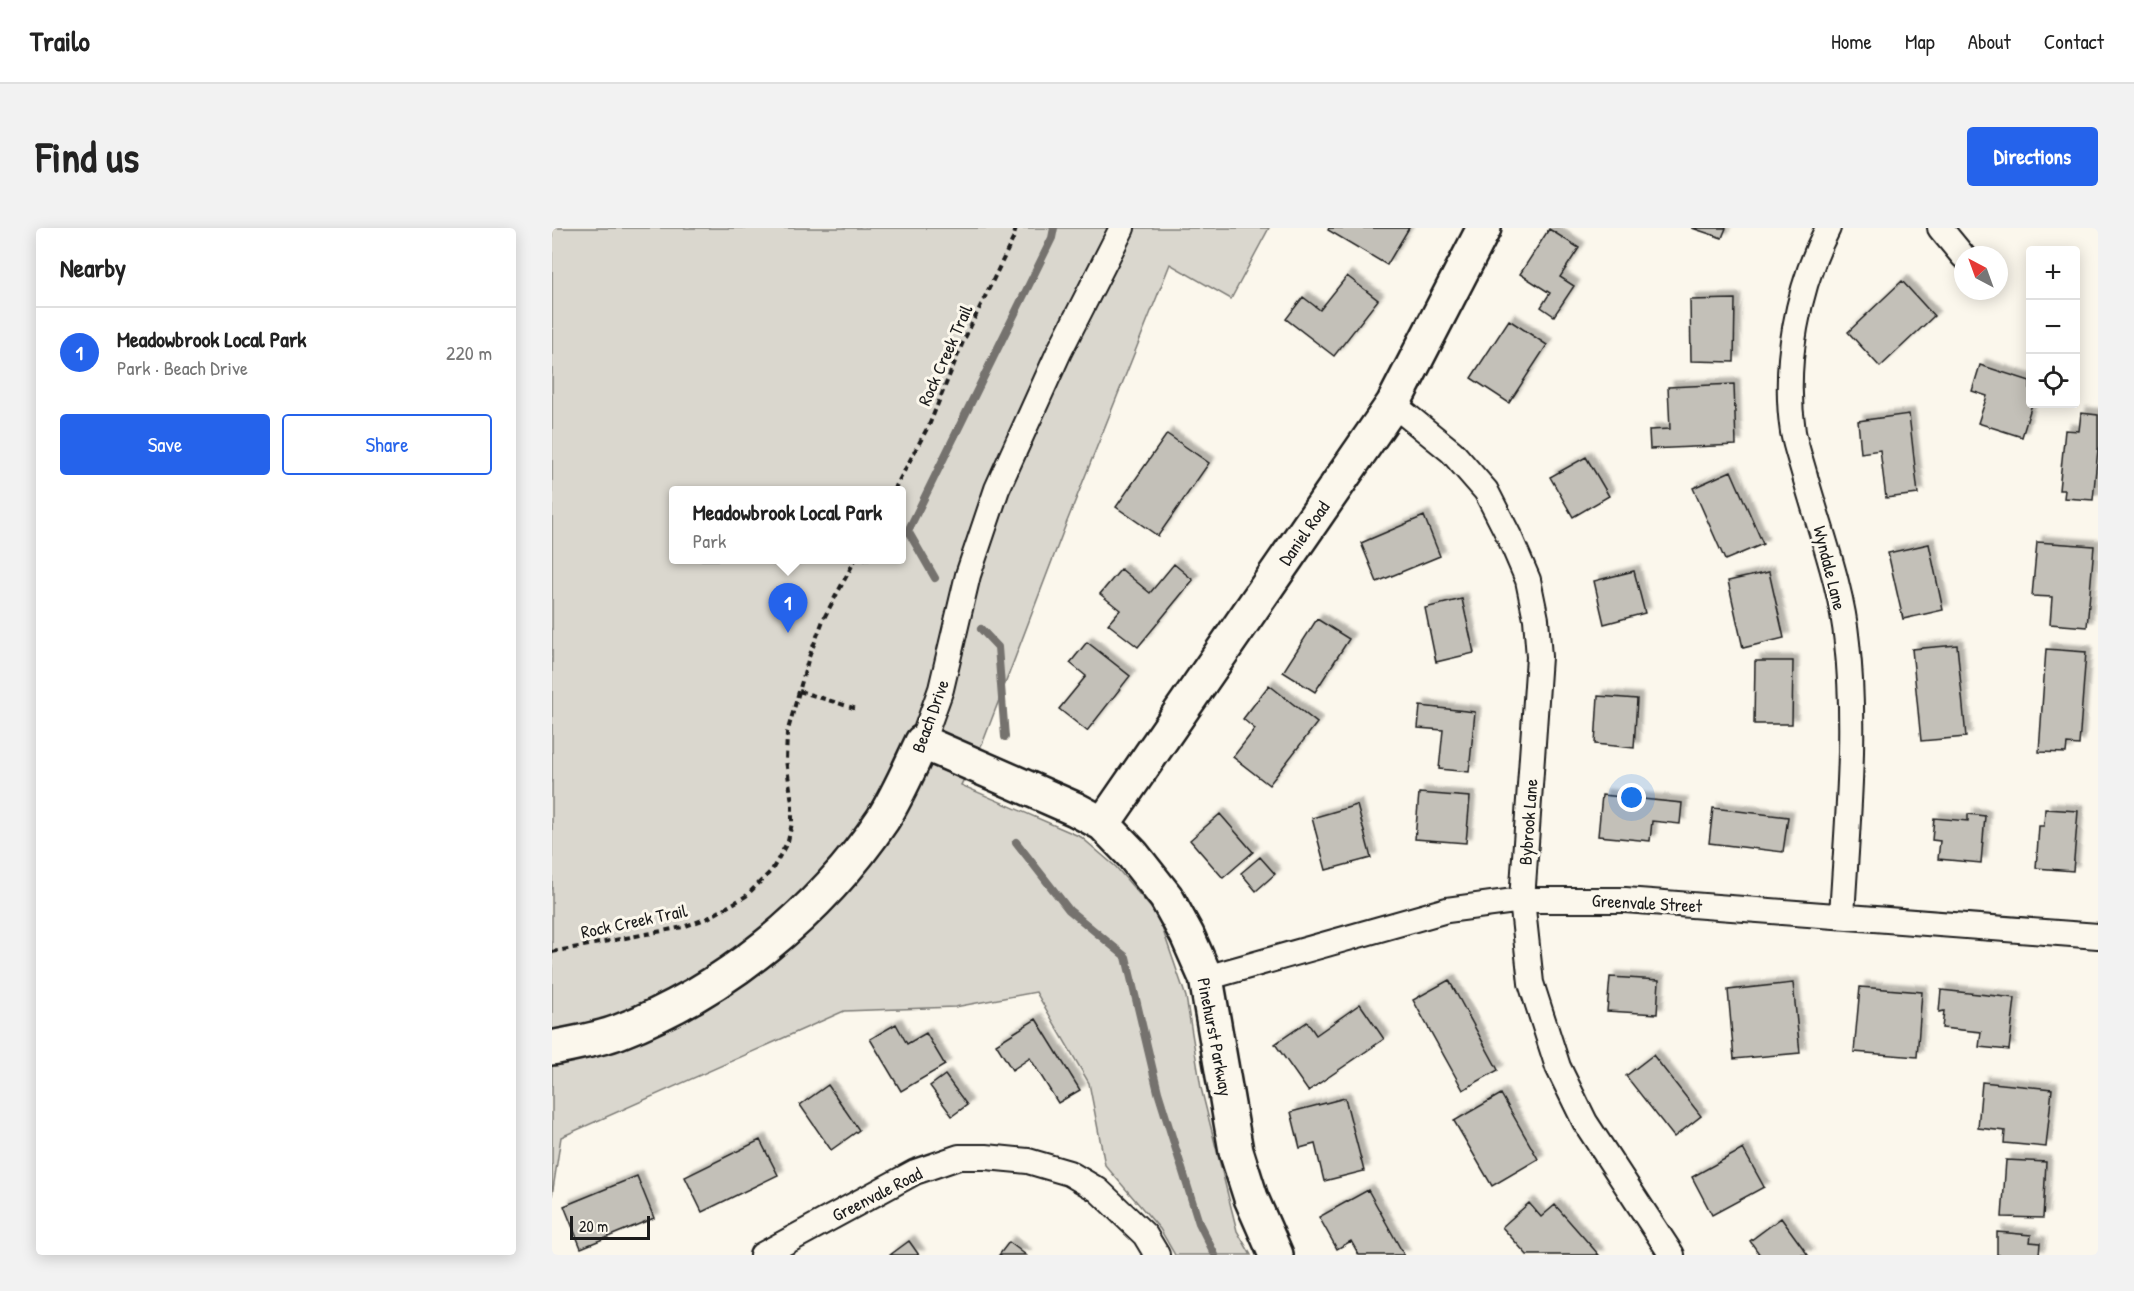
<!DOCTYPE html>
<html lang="en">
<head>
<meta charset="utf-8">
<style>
  body { margin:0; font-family:"Patrick Hand",sans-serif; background:#f2f2f2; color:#222 }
  .controls { position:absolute; right:18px; top:18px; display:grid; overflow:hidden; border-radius:6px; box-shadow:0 3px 15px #0003 }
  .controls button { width:54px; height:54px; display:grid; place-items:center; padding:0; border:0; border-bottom:2px solid #e0e0e0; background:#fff; color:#222; font:30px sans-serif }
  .compass { position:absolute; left:1402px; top:18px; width:54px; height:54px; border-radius:50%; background:#fff; box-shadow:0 3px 15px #0003; rotate:319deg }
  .scale { position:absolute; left:18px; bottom:15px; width:80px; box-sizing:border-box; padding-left:6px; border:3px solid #1c1c1c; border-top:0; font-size:16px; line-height:21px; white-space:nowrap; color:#1c1c1c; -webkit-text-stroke:4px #fbf7ec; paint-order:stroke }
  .you { position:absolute; left:1080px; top:570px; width:21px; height:21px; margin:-15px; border:4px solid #fff; border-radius:50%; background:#1a73e8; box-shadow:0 0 0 9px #1a73e833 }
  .badge { display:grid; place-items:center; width:39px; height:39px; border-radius:50%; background:#2563eb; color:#fff; font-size:20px; font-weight:700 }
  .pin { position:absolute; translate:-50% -50px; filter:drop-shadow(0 2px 3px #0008) }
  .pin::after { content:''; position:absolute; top:32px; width:21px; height:18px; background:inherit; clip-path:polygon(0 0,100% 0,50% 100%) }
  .popup { position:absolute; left:117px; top:258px; width:237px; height:78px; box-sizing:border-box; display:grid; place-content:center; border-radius:6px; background:#fff; filter:drop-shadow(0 2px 4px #0005); font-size:20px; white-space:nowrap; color:#767676 }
  .popup b { font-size:22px; color:#222 }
  .popup::after { content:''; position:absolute; left:50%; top:100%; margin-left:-12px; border:12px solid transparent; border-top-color:#fff }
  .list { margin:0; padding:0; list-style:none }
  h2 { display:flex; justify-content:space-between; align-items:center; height:78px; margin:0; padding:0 24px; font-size:26px }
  h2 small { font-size:20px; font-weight:400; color:#767676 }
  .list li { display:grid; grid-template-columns:39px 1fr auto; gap:18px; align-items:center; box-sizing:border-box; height:90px; padding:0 24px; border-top:2px solid #e0e0e0 }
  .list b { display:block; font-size:22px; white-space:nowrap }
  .list p { margin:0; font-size:20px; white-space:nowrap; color:#767676 }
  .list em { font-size:20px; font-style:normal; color:#767676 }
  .actions { display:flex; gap:12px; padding:18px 24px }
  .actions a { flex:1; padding:14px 0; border:2px solid #2563eb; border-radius:6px; text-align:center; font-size:21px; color:#2563eb }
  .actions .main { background:#2563eb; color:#fff }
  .icon { flex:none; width:33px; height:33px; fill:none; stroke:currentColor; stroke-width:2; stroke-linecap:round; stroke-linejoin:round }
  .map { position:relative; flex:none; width:1546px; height:1027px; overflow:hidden; border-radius:6px }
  header { display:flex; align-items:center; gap:36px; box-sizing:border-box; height:84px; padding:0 30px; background:#fff; border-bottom:2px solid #e0e0e0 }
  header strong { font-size:28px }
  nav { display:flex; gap:33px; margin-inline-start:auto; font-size:21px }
  .intro { display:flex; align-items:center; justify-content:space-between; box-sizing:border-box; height:144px; padding:0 36px }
  h1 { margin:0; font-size:42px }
  .button { padding:15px 27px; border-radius:6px; background:#2563eb; color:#fff; font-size:21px; font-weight:700 }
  main { display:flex; gap:36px; padding:0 36px }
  aside { flex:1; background:#fff; border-radius:6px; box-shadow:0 3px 15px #0003 }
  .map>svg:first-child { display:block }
  .green { fill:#dad7ce; stroke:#7b7a75; stroke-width:1.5; fill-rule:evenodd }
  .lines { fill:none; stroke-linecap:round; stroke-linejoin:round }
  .stream { stroke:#74726e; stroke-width:8 }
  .building { fill:#c3c0b8; stroke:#1c1c1c; stroke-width:1.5; filter:url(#shadow) }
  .street-casing { stroke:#1c1c1c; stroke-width:28 }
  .secondary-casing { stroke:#1c1c1c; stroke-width:38 }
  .path { stroke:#1c1c1c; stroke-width:4; stroke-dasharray:6 4.5; stroke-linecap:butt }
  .street { stroke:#fbf7ec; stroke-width:24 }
  .secondary { stroke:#fbf7ec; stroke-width:33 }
  .labels { text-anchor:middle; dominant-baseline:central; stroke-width:6; stroke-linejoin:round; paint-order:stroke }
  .street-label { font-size:18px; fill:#1c1c1c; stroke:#fbf7ec }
</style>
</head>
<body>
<header>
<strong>Trailo</strong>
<nav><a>Home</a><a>Map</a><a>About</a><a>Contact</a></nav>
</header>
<div class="intro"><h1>Find us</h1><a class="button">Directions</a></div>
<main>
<aside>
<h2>Nearby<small></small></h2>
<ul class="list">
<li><span class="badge">1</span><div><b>Meadowbrook Local Park</b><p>Park · Beach Drive</p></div><em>220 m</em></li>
</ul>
<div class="actions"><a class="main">Save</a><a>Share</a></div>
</aside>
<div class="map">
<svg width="1546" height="1027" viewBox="0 0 1546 1027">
  <defs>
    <filter id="shadow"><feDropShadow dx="5.5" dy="-5.5" stdDeviation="1.5" flood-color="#0004"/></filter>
  </defs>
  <rect width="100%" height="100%" fill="#fbf7ec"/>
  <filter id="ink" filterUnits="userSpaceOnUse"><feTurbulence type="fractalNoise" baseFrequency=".0167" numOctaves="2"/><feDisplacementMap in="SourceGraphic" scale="12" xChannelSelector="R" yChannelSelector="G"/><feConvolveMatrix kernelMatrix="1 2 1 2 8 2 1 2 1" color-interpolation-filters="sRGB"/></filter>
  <g filter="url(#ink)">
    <!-- green -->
    <path class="green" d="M0 0H717L679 71 618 36 514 296 431 514 409 557 529 609 564 639 606 688 634 769 649 860 685 1003 699 1027H623L608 1001 553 937 537 855 484 764 403 779 292 783 9 909 0 968ZM122 262H350V332H122Z"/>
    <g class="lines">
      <!-- stream -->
      <path class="stream" d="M383 350 356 303 500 10 502 0
        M429 401 446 419 453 509
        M464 614 517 682 574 729 606 864 647 995 663 1027"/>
    </g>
    <!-- building -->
    <path class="building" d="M777 0H857L835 37 776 2Z
      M1140 0H1174L1170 10Z
      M997 1 1027 20 1008 49 1022 58 1002 88 989 79 998 65 968 46Z
      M795 48 826 72 782 128 734 91 751 69 768 82Z
      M1350 53 1382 88 1328 139 1296 104Z
      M1183 71 1182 134 1139 133 1138 72Z
      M957 92 995 117 957 175 919 150Z
      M1428 137 1478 153V176H1480L1470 209 1426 195 1435 168 1420 163Z
      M1182 156 1184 217 1098 221 1097 202 1118 201 1116 159Z
      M1529 185 1546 187V220L1541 272 1512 270 1513 262H1507L1513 202 1527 203Z
      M1357 186 1366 266 1334 270 1328 222 1309 225 1306 193Z
      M615 206 657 235 606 308 564 279Z
      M1034 229 1057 268 1021 289 998 249Z
      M1179 243 1211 316 1173 332 1141 260Z
      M872 288 888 328 825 354 809 315Z
      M1485 314 1542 318 1535 399 1498 396 1500 369 1480 368Z
      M1377 316 1391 382 1351 391 1336 325Z
      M622 336 641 352 586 419 556 396 568 382 548 366 569 341 598 365Z
      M1082 343 1093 385 1052 396 1042 353Z
      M1217 344 1232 410 1191 420 1176 353Z
      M910 371 922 425 884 434 873 380Z
      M765 391 797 411 763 464 731 444Z
      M535 414 578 448 535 503 507 481 534 448 518 435Z
      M1405 417 1414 509 1369 513 1360 421Z
      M1494 421 1534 424 1527 517 1515 516 1514 525 1487 524Z
      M1203 433H1241L1240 496H1202Z
      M717 457 765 495 717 557 681 529 703 501 691 491Z
      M1046 468 1085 471 1082 520 1043 516Z
      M868 478 923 484 917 544 887 541 891 502 866 500Z
      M867 565 918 569 914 615 863 611Z
      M1050 567 1130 575 1128 596 1100 593 1098 613 1046 608Z
      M805 577 819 630 774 642 760 590Z
      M1161 580 1236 589 1231 624 1157 615Z
      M1493 581 1526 583 1521 643 1484 640 1487 598H1492Z
      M668 586 701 624 671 650 638 612Z
      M1416 586 1433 588 1429 635 1386 631 1388 613 1380 612 1382 590 1416 593Z
      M708 629 723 646 704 663 689 645Z
      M1058 749 1107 752 1105 786 1055 783Z
      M897 752 946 842 911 862 861 772Z
      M1241 755 1248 825 1182 831 1176 762Z
      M1308 759 1370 764 1365 829 1302 824Z
      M1389 762 1463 770 1457 822 1427 819 1429 804 1390 800 1392 783 1387 784Z
      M808 776 832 811 756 863 723 816 755 794 764 807Z
      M484 791 528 862 506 875 478 830 460 842 444 816Z
      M344 796 355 816 374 805 393 837 349 863 318 811Z
      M1101 827 1149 888 1122 909 1074 848Z
      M393 847 415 877 400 888 378 858Z
      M1430 854 1500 861 1494 919 1452 915 1453 903 1426 900Z
      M276 857 307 902 279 922 248 877Z
      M949 866 986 931 940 958 902 893Z
      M793 870 812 943 772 953 763 916 748 920 739 884Z
      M208 912 226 947 150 984 133 949Z
      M1191 921 1212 959 1160 987 1140 949Z
      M1454 932 1494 934 1491 990 1450 989Z
      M85 948 102 990 29 1020 12 978Z
      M816 962 852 1027H807L799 1013 785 1021 767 989Z
      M977 975 989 989 1003 977 1047 1027H975L950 999Z
      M1229 990 1256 1027H1208L1198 1013Z
      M1445 1004 1479 1007 1478 1014 1488 1015 1487 1027H1445Z
      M357 1013 367 1027H338Z
      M457 1014 474 1027H447Z"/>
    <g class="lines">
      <defs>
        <path id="street" d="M1276 0C1245 60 1231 137 1241 204 1244 220 1250 236 1254 252 1269 305 1290 360 1295 415 1305 505 1295 598 1290 688
          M1388 0 1411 28
          M841 176 900 224 934 263 958 310 976 352 984 391 987 429 970 672 979 755 1006 839 1033 894 1120 1027
          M370 514 389 461 416 347 445 261 507 124 570 0
          M654 750 895 682 970 672H1073L1546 708
          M210 1027 363 944 407 929H434L476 933 517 945 546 962 593 1007 605 1027"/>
        <path id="secondary" d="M551 596 841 176 932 0
          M0 820C22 815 45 812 66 804 171 764 269 684 331 591 346 567 358 539 370 514L523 581 551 596 581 627 614 669 635 707 654 750 684 923 699 970 724 1027"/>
      </defs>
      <!-- street casing -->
      <use href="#street" class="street-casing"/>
      <!-- secondary casing -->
      <use href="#secondary" class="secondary-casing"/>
      <!-- path -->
      <path class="path" d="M342 262 378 195 411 114 461 11 464 0
        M247 463 305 481
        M0 724 131 699 156 690 194 668 220 642 236 613 240 595V575L234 532 235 505 257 429 272 390 303 332"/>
      <!-- street -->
      <use href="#street" class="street"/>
      <!-- secondary -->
      <use href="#secondary" class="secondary"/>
    </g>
  </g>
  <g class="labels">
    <!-- street labels -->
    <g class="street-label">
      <text transform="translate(393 127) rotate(-66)">Rock Creek Trail</text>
      <text transform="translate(752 305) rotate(-55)">Daniel Road</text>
      <text transform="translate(1278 340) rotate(76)">Wyndale Lane</text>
      <text transform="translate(378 488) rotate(-70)">Beach Drive</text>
      <text transform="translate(976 594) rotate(-86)">Bybrook Lane</text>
      <text transform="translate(1095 675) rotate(3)">Greenvale Street</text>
      <text transform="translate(82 693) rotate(-12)">Rock Creek Trail</text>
      <text transform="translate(663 809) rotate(79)">Pinehurst Parkway</text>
      <text transform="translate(325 966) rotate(-27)">Greenvale Road</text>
    </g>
  </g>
</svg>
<div class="controls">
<button>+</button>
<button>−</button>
<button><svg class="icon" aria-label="locate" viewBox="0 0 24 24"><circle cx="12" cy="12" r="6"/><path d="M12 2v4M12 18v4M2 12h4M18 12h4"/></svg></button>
</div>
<svg class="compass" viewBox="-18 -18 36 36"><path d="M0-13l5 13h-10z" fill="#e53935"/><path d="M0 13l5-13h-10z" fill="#767676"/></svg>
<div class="scale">20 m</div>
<div class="you"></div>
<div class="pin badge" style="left:236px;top:405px">1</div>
<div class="popup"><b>Meadowbrook Local Park</b>Park</div>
</div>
</main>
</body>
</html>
